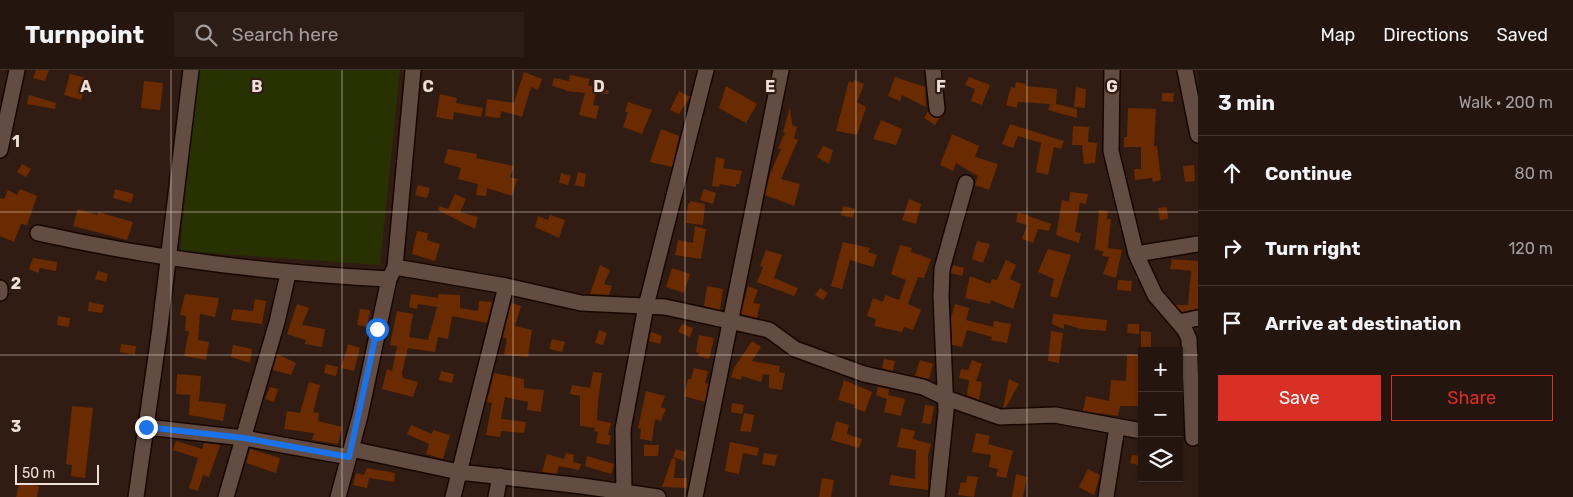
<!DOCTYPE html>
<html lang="en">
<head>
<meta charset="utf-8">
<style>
  body { margin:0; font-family:Rubik,sans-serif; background:#2c1e17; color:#f1f3f6 }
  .controls { position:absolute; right:15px; bottom:15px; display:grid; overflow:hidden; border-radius:0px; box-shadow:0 1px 4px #0004 }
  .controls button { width:45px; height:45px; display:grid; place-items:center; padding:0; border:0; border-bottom:1px solid #41342e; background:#24150e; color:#f1f3f6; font:25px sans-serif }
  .scale { position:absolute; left:15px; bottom:12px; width:84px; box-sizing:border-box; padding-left:5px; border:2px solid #eedfd9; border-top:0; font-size:14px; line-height:18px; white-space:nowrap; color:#eedfd9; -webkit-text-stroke:4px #301c12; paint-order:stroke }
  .stop { position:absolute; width:15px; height:15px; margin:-11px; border:4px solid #1a73e8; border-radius:50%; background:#fff }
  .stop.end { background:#1a73e8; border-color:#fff; box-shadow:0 1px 5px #0008 }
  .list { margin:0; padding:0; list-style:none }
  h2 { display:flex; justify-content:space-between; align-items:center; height:65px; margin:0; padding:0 20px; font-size:21px }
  h2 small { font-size:16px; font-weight:400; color:#a39f9e }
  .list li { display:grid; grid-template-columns:32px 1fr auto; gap:15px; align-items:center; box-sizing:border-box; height:75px; padding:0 20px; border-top:1px solid #41342e }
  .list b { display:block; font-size:19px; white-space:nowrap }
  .list em { font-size:16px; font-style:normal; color:#a39f9e }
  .actions { display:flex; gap:10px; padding:15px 20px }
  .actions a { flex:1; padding:11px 0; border:1px solid #d93025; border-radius:0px; text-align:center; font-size:18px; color:#d93025 }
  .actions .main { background:#d93025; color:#fff }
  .icon { flex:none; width:28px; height:28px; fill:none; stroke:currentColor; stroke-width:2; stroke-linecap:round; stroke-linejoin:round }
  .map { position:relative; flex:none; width:1198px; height:427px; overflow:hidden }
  header { display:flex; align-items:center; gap:30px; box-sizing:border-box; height:70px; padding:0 25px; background:#24150e; border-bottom:1px solid #41342e }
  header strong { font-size:24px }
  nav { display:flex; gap:28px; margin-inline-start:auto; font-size:18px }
  .search { width:350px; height:45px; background:#2c1e17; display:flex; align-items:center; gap:12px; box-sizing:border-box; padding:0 18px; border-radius:0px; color:#a39f9e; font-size:19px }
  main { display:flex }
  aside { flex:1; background:#24150e }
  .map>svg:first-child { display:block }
  .green { fill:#283200 }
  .building { fill:#6b2b01 }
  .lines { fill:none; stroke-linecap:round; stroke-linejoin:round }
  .minor-casing { stroke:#170601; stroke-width:18 }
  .minor { stroke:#634c41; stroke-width:15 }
  .route { stroke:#1a73e8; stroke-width:6 }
  .grid { fill:none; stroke:#eedfd9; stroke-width:1; stroke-opacity:0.55 }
  .grid-label { font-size:16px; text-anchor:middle; font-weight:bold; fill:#eedfd9; stroke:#301c12; stroke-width:4.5; stroke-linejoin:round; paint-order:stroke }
</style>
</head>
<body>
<header>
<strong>Turnpoint</strong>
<div class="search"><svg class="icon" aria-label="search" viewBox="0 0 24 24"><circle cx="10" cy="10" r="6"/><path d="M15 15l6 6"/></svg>Search here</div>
<nav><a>Map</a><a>Directions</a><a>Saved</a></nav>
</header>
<main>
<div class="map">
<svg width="1198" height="427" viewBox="0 0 1198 427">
  <rect width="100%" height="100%" fill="#301c12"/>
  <!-- green -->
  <path class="green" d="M197 0H400L380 195 180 181Z"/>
  <!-- building -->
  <path class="building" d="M36 0H49L45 11 33 8Z
    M524 2 542 9 538 20 531 17 522 47 501 41 500 48 485 46 487 29 514 33Z
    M70 4 87 8 81 30 64 25Z
    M570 5 590 9 588 15 609 21 608 24 596 23 593 35 599 36 596 49 579 45 585 23 566 21V20L552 16 554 8 569 11Z
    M895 7 925 17 926 37 902 25 900 31 888 26Z
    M969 7 990 15 982 35 971 31 975 19 965 15Z
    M854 10 864 14 857 32 866 37 857 65 836 61 849 11 853 13Z
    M144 11 163 13 160 40 141 38Z
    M1016 12 1026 14V16L1057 19 1056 34 1077 39V48L1048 40 1050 34 1018 32 1017 38 1006 35 1011 17 1015 18Z
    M726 16 757 34 746 53 719 38Z
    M1076 17 1086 19 1085 38 1074 37Z
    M679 21 690 27 679 44 670 40Z
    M1162 23H1174L1173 32 1162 31Z
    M440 24 457 28 456 33 483 38 481 47 454 42 453 50 436 47Z
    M29 25 56 33 55 39 27 34Z
    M628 32 652 40 642 64 623 57 628 42H625Z
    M790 37 792 55 797 57 794 68 798 70 781 109 800 114 794 136 765 125 770 104 781 79 778 78 785 63 783 62Z
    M1128 38 1156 39 1154 76H1157L1161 110 1153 112 1152 108 1135 110 1134 99H1141V77H1124V67H1127Z
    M928 41 933 47H940L935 55 924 48Z
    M881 50 902 59 896 75 873 69Z
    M1010 54 1064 71 1061 79 1054 77 1048 105 1036 102 1041 73 1018 66 1013 78 1002 74Z
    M1073 56 1089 57 1088 72 1097 73 1095 93 1084 94 1082 75H1072Z
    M661 59 679 66 672 97 650 92Z
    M952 64 979 76 975 87 998 94 989 120 975 115 978 106 956 93 953 101 940 95Z
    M823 76 833 80 829 94 817 87Z
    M448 79 477 84 476 88 514 96 510 107 517 109 512 126 487 118 486 126 476 125 478 114 458 109 461 98 444 93Z
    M716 87 725 89 723 98 742 101 739 114H736V117L720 114 719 117 712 116Z
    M22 94 31 99 26 107 17 102Z
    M1194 95 1195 111 1185 112 1183 96Z
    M578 102 586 104 584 117 575 115Z
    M561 103 571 106 568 115 559 113Z
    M418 115 430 118 427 128 415 125Z
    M20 119 37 126 27 155 21 154 14 172 0 166V128L4 129 8 120 17 125Z
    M115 119 134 124 131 133 113 128Z
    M704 119 716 123 713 134 700 130Z
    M1070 122 1088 124 1086 134 1080 133 1075 162 1081 163 1079 173 1056 165 1062 130 1069 132Z
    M455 124 466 129 460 142 478 147 475 159 438 140 440 136 448 139Z
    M909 129 921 134 916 154 902 150Z
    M690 131 705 134 703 155 686 153 688 133 690 134Z
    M843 136 855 139 853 148 841 145Z
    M1167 137 1168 149 1160 150 1158 138Z
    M78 139 97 145 98 142 133 152 127 170 73 156Z
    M1099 140 1108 141 1107 149H1111L1108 178 1122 180 1116 208 1103 204 1109 187 1102 186 1104 182 1095 179Z
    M1018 142 1051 154 1049 161 1038 159 1033 173 1022 169 1027 155 1016 152Z
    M550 145 565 150 559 168 535 157 538 146 548 150Z
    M695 156 706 159 701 189 675 185 678 170 693 173Z
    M417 161 428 163 427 170 440 174 435 191 412 184Z
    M977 171 990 174 983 193 972 189Z
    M843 172 870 178 868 182 877 185 873 197 850 190 842 219 831 216Z
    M900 175 912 178 911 182 931 189 924 208 918 207 908 234 921 240 913 260 904 257 902 262 874 256 876 249 867 246 873 228 883 232 885 225 899 230 906 210 891 204Z
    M1048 179 1071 185 1057 228 1050 226 1054 209 1038 202Z
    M766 180 782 185 774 208 798 218 794 226 757 212 763 197 760 196Z
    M33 188 57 192 56 201 40 198 38 203 29 199Z
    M1172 189 1198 191V239L1182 242 1176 235H1188L1191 201H1194L1170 199Z
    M1006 190 1016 195 1010 209 1021 214 1013 239 991 230 990 234 965 228 970 206 990 214 992 209 997 210Z
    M600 195 610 200 604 214 612 216 609 225 590 224Z
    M953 195 964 198 962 206 951 203Z
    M672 198 690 204 684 223 666 217Z
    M98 201 108 204 106 212 95 209Z
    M1118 210 1132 211 1131 221 1117 220Z
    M707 216 723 219 720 240 704 236Z
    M748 216 758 220 753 233 760 234 757 248 741 244Z
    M820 218 828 223 823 230 815 225Z
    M185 224 219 228 215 247 200 244 198 270 209 272 206 290 184 286 189 261H185L186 246 180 245Z
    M411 224 438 228V224L460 225V238L478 241 479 231 492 232 487 253 452 246 448 269 438 267 435 282 408 278 402 303 403 308 418 312 413 327 382 319 387 299 392 301 397 276 390 275 397 241 413 244 409 267 428 270 437 237 418 234 417 239 409 237Z
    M255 229 266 231 262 254 231 250 233 239 253 241Z
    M89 232 104 235 102 243 88 241Z
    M511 233 521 236 515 256 532 260 528 287 504 285 507 269 503 267Z
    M297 234 309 238 302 255 325 259 322 277 305 274 306 270 287 264Z
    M955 234 969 238 966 250 993 257 994 251 1011 254 1007 273 991 270 992 267 967 260 962 277 952 275 951 248Z
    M360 239 370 240 367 257 357 255Z
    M1053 244 1107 250 1106 261 1081 259 1064 254V259L1052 254Z
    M58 246 70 248 69 257 57 255Z
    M682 254 693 258 690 267 678 262Z
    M1128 254H1139V264L1127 263Z
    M599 260 607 263 603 275 595 273Z
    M1051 261 1063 263 1059 293 1048 291Z
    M1141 261 1151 262V281H1141Z
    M651 262 662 266 660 274 649 271Z
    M699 265 714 268 709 289 698 286 699 283 696 282Z
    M552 269 565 272 562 282 549 279Z
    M752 271 761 277 752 291 780 296 779 302 785 303 782 320 769 318V305L763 304 761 312 742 306 741 310 731 307 734 298Z
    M121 274 136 276 135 285 120 282Z
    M348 274 360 278 354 301 341 298Z
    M233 275 252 279 250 293 231 287Z
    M277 284 296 293 291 305 273 300Z
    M1127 284 1142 285V336H1120L1118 346 1083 341 1086 326 1109 331 1111 310 1126 311Z
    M884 289 895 291 893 301 882 298Z
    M920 290 933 294 929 309 915 306Z
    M972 290 982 294 976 311 982 312 979 330 967 325 969 310 959 308 961 299 968 300Z
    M326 294 338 297 336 306 324 303Z
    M694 298 708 301 705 313 708 314 705 332 684 326 688 309H691Z
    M441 301 454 304 452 313 439 310Z
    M593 302 602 303 598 331 597 350 611 353 608 365 611 366 609 375 596 373 598 362 594 361 595 358 580 356V326L570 324 572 315 590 318Z
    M494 303 524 309V318L544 320 541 342 527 340 528 332 505 327 501 349 526 352 524 363 501 361 500 367 486 365 492 333 487 332Z
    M177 304 201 306 199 331 226 334 223 351 189 345 190 325 176 324Z
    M1009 309 1019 314 1006 337 1003 338Z
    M844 310 872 322 865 342 854 338 855 335 838 330Z
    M309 312 320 315 313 342 319 343 318 351 342 357 338 374 312 370 314 363 284 359 287 341 300 343Z
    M270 317 278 319 274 332 265 329Z
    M878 317 889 319 888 325 905 329 901 346 884 342 887 329 876 325Z
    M646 321 665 326 661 337 666 339 661 351 655 349 652 371 640 369 641 359 638 358Z
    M732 333 744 335 742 344 731 342Z
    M925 335 934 336 931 354 922 353Z
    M72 336 93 338 85 408 71 406 72 395 66 394Z
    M744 343 754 345 751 362 740 361Z
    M836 351 849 355 847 364 862 369 859 378 831 370Z
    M411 355 432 364 433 360 450 365 443 389 426 384 429 374 407 364Z
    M901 358 915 361 913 369 931 374 928 385V420L889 415 891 405 915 409 916 380 897 377Z
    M976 363 990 366 988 374 1013 381 1006 408 996 406 998 399 989 397 991 385 972 382Z
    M176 371 202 379 204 373 220 375 209 407 203 405 198 421 189 418 198 388 173 380Z
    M730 372 759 378 757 386 743 383 739 404 725 401Z
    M644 375H659L658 386H644Z
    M250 379 280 388 276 403 246 393Z
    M676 379 686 382 684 391 673 387Z
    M566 383 574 385 573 392 581 394 579 400 559 396 557 404 542 402 547 384 564 389Z
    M764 383 777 385 775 396 762 394Z
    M1132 385 1142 386V396L1130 393Z
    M587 386 614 394 611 404 585 396Z
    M672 388 676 389 674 408H687V418L662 417Z
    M367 398 395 403 394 412 369 408 367 418 353 415 356 403 364 405Z
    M1088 399 1100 405 1094 425 1079 417Z
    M1016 404 1027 407 1023 427H1012Z
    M967 406 978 407 974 427 958 425 961 412 966 413Z
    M822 408 834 410 831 427H819Z
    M19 412 39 416 37 427H16Z"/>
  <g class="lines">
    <defs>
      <path id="minor" d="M933 0 937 39
        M1112 0 1111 81 1136 184 1155 225 1185 260 1189 269 1193 368
        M1185 0 1198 65
        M0 80 17 0
        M38 163C154 189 270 203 389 209
        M1136 184 1198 174
        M395 197 506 216 581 233 665 237 729 251 769 260 795 279 864 304 923 317 946 328 1000 347 1055 345 1142 361
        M0 218V223
        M1179 252 1198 248
        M146 357 244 368 349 387
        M351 379 459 402 582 416 658 427
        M624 422 623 359 646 236 706 0
        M136 427 159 265 191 0
        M226 427 277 252 288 204
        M338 427 360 346 389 209 395 197 413 0
        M453 427 506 216
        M496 427 500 406
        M695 427 781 0
        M937 427 946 341 941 227 942 199 966 113
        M1106 427 1117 357"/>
    </defs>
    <!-- minor casing -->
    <use href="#minor" class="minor-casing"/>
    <!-- minor -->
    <use href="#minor" class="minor"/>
  </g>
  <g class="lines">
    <!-- route -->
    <path class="route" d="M146 357 244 368 349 387 377 259"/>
  </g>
  <!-- grid -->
  <path class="grid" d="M171 0V427M342 0V427M513 0V427M685 0V427M856 0V427M1027 0V427M0 142H1198M0 285H1142M1179 285H1198"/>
  <g class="grid-label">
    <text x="86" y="22">A</text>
    <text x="257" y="22">B</text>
    <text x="428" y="22">C</text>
    <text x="599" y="22">D</text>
    <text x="770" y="22">E</text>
    <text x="941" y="22">F</text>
    <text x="1112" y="22">G</text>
    <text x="16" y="77">1</text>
    <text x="16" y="219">2</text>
    <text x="16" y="362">3</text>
  </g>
</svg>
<div class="controls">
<button>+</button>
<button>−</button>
<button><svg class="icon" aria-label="layers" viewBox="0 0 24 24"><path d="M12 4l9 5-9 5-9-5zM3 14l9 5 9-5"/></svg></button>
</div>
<div class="scale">50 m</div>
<div class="stop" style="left:377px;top:259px"></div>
<div class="stop end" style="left:146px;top:357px"></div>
</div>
<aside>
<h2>3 min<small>Walk · 200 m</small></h2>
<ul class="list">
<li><svg class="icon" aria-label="ahead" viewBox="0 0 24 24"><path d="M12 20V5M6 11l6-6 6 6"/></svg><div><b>Continue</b></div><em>80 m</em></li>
<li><svg class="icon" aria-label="right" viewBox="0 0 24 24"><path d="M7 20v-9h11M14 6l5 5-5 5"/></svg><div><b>Turn right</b></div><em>120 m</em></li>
<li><svg class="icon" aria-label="arrive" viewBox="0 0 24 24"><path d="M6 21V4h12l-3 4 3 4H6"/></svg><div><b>Arrive at destination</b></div></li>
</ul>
<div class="actions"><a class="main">Save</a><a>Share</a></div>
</aside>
</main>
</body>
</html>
